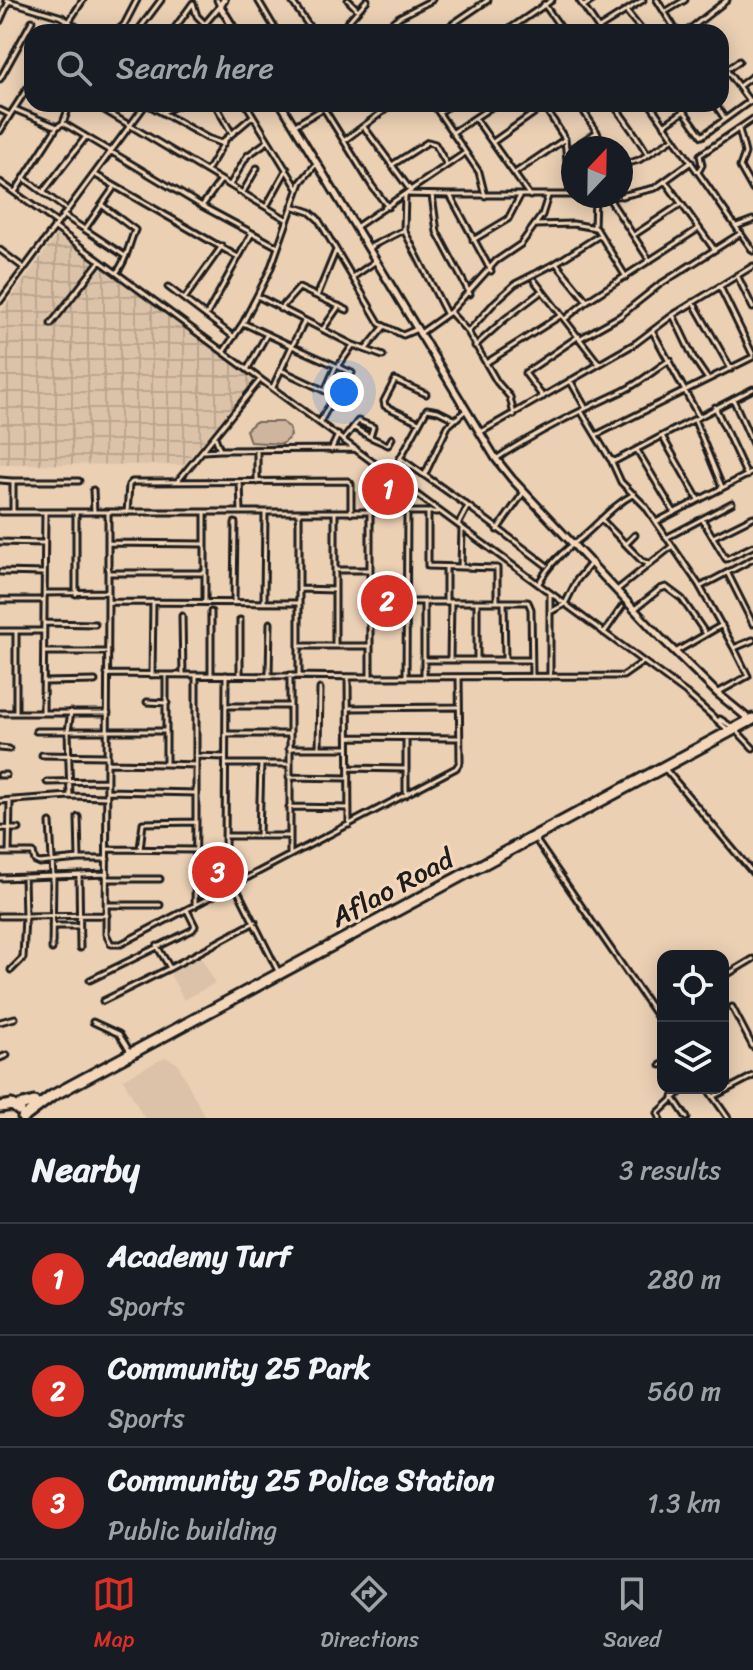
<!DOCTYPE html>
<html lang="en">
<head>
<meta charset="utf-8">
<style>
  body { margin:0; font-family:Sriracha,sans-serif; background:#20242c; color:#f1f3f6 }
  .controls { position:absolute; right:24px; bottom:24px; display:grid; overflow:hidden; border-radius:16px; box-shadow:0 4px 20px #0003 }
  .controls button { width:72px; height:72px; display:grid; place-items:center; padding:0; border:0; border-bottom:2px solid #363941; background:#171b24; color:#f1f3f6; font:40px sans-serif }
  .compass { position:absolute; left:561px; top:136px; width:72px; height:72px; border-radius:50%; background:#171b24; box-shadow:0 4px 20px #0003; rotate:22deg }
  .you { position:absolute; left:344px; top:392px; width:28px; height:28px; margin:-20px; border:6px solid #fff; border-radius:50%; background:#1a73e8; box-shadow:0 0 0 12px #1a73e833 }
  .badge { display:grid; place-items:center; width:52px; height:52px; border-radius:50%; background:#d93025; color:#fff; font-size:26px; font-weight:700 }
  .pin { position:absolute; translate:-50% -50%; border:4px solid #fff; box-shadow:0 2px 8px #0006 }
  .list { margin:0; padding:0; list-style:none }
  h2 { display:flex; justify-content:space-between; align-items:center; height:104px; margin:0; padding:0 32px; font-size:34px }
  h2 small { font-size:26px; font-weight:400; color:#9ea1a6 }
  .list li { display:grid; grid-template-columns:52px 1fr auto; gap:24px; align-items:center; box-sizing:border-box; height:112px; padding:0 32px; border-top:2px solid #363941 }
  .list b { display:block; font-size:30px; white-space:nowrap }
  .list p { margin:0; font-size:26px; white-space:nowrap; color:#9ea1a6 }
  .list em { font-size:26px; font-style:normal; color:#9ea1a6 }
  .icon { flex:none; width:44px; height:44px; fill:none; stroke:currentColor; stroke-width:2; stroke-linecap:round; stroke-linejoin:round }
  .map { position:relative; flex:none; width:753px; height:1118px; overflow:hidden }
  .search { position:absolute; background:#171b24; box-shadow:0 4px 20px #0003; left:24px; right:24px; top:24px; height:88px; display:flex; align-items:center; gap:20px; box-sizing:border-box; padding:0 28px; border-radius:24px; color:#9ea1a6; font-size:30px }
  .sheet { height:440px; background:#171b24 }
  nav { display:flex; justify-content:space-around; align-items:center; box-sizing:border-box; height:112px; border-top:2px solid #363941; background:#171b24; font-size:22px; color:#9ea1a6 }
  nav a { display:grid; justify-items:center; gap:4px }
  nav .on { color:#d93025 }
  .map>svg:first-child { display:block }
  .built { fill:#dbc2a8 }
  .industrial { fill:url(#industrial-grid) }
  .pitch { fill:#cdb59e; stroke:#74685d; stroke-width:2 }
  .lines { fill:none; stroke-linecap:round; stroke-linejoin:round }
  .minor-casing { stroke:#1c1c1c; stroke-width:9 }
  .tertiary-casing { stroke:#1c1c1c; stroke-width:11 }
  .trunk-casing { stroke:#1c1c1c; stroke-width:15 }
  .minor { stroke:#f4d7ba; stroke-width:3 }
  .tertiary { stroke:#f4d7ba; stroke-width:5 }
  .trunk { stroke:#f4d7ba; stroke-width:9 }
  .labels { text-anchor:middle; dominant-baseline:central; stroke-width:6; stroke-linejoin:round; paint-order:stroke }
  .street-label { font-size:28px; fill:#1c1c1c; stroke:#f4d7ba }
</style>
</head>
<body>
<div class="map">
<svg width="753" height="1118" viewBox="0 0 753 1118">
  <defs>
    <pattern id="industrial-grid" width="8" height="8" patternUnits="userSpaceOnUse" patternTransform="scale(2)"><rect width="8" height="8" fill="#dbc2a8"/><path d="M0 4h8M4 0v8" fill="none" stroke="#bba690"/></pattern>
  </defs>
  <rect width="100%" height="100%" fill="#ebd0b4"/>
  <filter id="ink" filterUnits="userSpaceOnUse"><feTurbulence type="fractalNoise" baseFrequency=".0125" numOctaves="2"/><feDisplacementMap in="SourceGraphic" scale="16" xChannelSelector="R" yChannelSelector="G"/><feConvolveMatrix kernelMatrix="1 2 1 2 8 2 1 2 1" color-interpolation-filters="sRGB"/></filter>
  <g filter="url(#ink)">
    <!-- built -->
    <path class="built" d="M199 953 215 983 184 1000 168 970Z
      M166 1057 178 1064 205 1118H144L123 1079Z"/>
    <!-- industrial -->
    <path class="industrial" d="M57 235 255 380 183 465 0 464V313Z"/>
    <!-- pitch -->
    <path class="pitch" d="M255 422H282L289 427 291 436 282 444 250 442 246 430Z"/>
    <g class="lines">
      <defs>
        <path id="minor" d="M258 0 277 32
          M291 0 313 32
          M348 0 358 10
          M579 0 601 32
          M657 0 677 32
          M9 1 62 17 84 32
          M193 3 197 16 205 24
          M544 4 564 32
          M584 6 593 0
          M626 11 643 32
          M665 12 685 0
          M0 21 9 1 6 0
          M599 28 643 0
          M62 32 83 0
          M116 32 124 25 137 0
          M137 32 161 0
          M172 32 193 3
          M198 32 220 6 217 0
          M339 32 367 0
          M379 32 399 17 432 0
          M441 32 488 0
          M505 32 552 0
          M686 32 727 0
          M721 63 750 102
          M726 70 739 61
          M0 79 32 21
          M739 86 751 77
          M147 104 207 138 221 143 253 116
          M215 104 231 132
          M246 104 298 189
          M321 104 372 186 388 207
          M433 104 479 172 485 196
          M543 104 565 139 570 194
          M579 104 597 132 603 148
          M613 104C625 120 638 137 648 155
          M650 104 753 251
          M679 104 702 136 753 99
          M715 104 725 119
          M14 109 57 127
          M0 110 10 115 0 131
          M163 112 181 104
          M439 113 451 104
          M111 114 118 104
          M10 115 32 81
          M475 118 530 196
          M63 123 202 206 221 180 94 104
          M295 125 331 104
          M664 125 683 112
          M364 127 411 191
          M739 129 745 153 740 167 753 190
          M452 133 496 104
          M345 140 393 104
          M493 142 544 106
          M567 151 597 132
          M392 165 428 142 435 144 446 163
          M621 165 639 160 674 138
          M207 171 225 141
          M698 172 702 165 700 155 753 119
          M515 173 565 139
          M94 174 238 257
          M25 179 67 210
          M221 180 286 219
          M665 181 714 249
          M0 182 57 223
          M230 185 247 156 268 141
          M15 192 57 127 63 123 70 104
          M43 192 85 138
          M243 192 257 168
          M407 194 450 195 491 271
          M405 195 404 230 446 313
          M432 195 437 232 470 294
          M450 195H573
          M597 196H617
          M621 196 655 188 691 162
          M608 197 650 261
          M103 206 135 230C128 246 127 260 117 272
          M202 206 278 247
          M292 206 310 212 318 219 380 324 403 335 417 329
          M266 207 287 169
          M63 215 125 256
          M536 225 573 224 596 228 626 277
          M737 226 753 220
          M54 227 686 693 727 729
          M356 227 465 153
          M594 228 595 196
          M85 229 115 186
          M634 235 681 204
          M473 240 508 219 520 196
          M368 248 404 230
          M0 250 24 268
          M556 263 586 300
          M737 275 753 308
          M353 277 376 261
          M534 280 599 364
          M168 287 234 337
          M720 287 753 355
          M318 294 336 250
          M257 296 270 270 301 182 317 163
          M185 298 222 246
          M0 301 146 104
          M693 302 731 369
          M280 309 299 288 347 310
          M450 312 468 332 497 382 510 397 514 415
          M673 315 694 359 707 378
          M206 316 252 233
          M565 319 587 301 698 229
          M243 323 257 296 353 345 383 356
          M51 324 100 261
          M323 329 339 306
          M468 332 496 301 515 284 556 263 600 235
          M653 332 699 417
          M419 334 450 312 496 261 521 244 542 215 548 196
          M581 338 620 316 659 285 741 233
          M475 346 505 319 542 291
          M366 349 384 327
          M224 351 243 323 292 346 304 322
          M486 363 560 316
          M339 365 353 345
          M248 368 267 334
          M281 370 338 397
          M570 380 585 407
          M273 387 292 346 352 373
          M325 391 336 366
          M543 397 525 373 579 336
          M733 399 753 444
          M715 407 747 476
          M581 411 610 459 615 461 662 436
          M695 421 722 487
          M320 422 334 397
          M419 422 385 406 384 401 395 380 426 394
          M353 427 370 437
          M481 432 636 343 673 315 753 266
          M596 435 753 357
          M344 439 358 421 373 427 370 437 388 445 392 438
          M220 450 356 449
          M331 450 338 435
          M637 450 674 512
          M204 451 220 450 215 437
          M257 451V482
          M400 458 468 506
          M496 459C536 432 580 411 623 391 640 383 654 370 670 360
          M611 460 621 482 645 506 699 585 734 648
          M425 474 448 426 465 411
          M391 475 427 409 438 411 454 419
          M0 480 12 481
          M177 482 260 380
          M240 482 241 512
          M698 499 662 436 753 389
          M0 512H94L93 490
          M13 512V481H79
          M94 512H438
          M428 512V566L497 568V601
          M76 513V594
          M127 513 129 485 132 482 348 481 351 484V513
          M335 513V646H370
          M601 519 642 561 647 563
          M702 519 726 559 753 546
          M656 522 753 472
          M458 525 468 506 546 565
          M497 530 524 492
          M713 537 753 517
          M666 538 732 503
          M0 542 44 543
          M109 543 205 544
          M626 544 635 535
          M446 567V602
          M461 567 462 528
          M336 570H370
          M0 572 44 573
          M109 573H205
          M728 574 753 624
          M539 583C549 564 564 551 581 538 599 523 613 505 634 494
          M700 587 753 559
          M300 589 335 590
          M371 590H406
          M617 590 671 547
          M45 593 108 592
          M550 593V677
          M0 600H44
          M108 602V514
          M205 602V514
          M234 602 235 523
          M264 602 265 514
          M406 602H528L531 609 532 675
          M424 602V677
          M504 602 505 658
          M299 603 108 602 106 934 111 944H121L456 768 460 762 459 677
          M477 604V660
          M636 608 660 589 666 587 682 599 706 634
          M552 611 565 604 577 580 592 562
          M182 616 183 675
          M44 623 95 624
          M0 631H44
          M604 633 622 607
          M300 646H335
          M677 651 722 625
          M44 652H108
          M450 659 451 602
          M424 660H530
          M107 674 370 677 623 676 643 662
          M152 675 153 602
          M166 675V731
          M211 675V612
          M240 675V620
          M269 675 270 623
          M290 675V855
          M299 675V513
          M406 676 407 511
          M348 677 349 825
          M370 677V513
          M44 682 95 681
          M717 693 748 676 734 648 753 640
          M147 702 167 703
          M227 706H289
          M349 708 457 707
          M16 711V631
          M43 712 45 512
          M0 713H108
          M720 719 735 729 753 748
          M36 731H166V764L107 763
          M226 734H289
          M349 737 457 738
          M0 748 9 749
          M289 748H348
          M319 748 320 689
          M42 755 107 756
          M196 756 225 757
          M226 764H289
          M196 765V677
          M349 768 406 769
          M666 770 753 873
          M0 775H6
          M289 777 348 778
          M47 782 107 781
          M108 791 196 793
          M406 795V738
          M70 796 68 731 71 712
          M0 801 70 796 107 797
          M289 807 349 808
          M78 817 79 859H107
          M50 823 53 877 52 949
          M0 828 19 829
          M226 836H290
          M259 836 261 764
          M536 840 663 1025
          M107 849 195 850
          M140 849 143 823 196 822V765L166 764
          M0 853H33L35 861 39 863 79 859
          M9 853 10 801
          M225 857 226 675
          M79 876 80 948
          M0 878 107 874
          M107 879H160
          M235 885 278 971
          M108 905H160
          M195 906 196 822
          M0 916H25L24 877
          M52 926H79
          M157 946 170 968 255 922
          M11 970 23 958 25 916 107 915
          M723 977 753 959
          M90 980 192 930 195 926 187 910
          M103 1001 170 968
          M732 1007 753 1047
          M0 1022 15 1018
          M93 1022 119 1034 129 1050
          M0 1058 7 1055
          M661 1065 663 1064
          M707 1088 728 1118
          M673 1097 687 1118
          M713 1097 753 1076
          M660 1118 658 1113 685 1088"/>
        <path id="tertiary" d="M224 0 220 6 236 32
          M281 104 496 459 512 479 661 638 717 693 750 720"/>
        <path id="trunk" d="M0 1107 12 1105 20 1111
          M16 1107 34 1102
          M23 1118 52 1096 753 719"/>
      </defs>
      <!-- minor casing -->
      <use href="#minor" class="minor-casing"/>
      <!-- tertiary casing -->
      <use href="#tertiary" class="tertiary-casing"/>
      <!-- trunk casing -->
      <use href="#trunk" class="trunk-casing"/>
      <!-- minor -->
      <use href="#minor" class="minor"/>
      <!-- tertiary -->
      <use href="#tertiary" class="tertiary"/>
      <!-- trunk -->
      <use href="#trunk" class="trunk"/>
    </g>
  </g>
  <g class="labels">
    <!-- street labels -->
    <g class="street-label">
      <text transform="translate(392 888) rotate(-28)">Aflao Road</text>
    </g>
  </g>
</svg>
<div class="controls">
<button><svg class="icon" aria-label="locate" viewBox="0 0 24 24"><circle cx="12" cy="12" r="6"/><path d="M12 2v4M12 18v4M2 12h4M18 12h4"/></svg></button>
<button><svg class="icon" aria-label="layers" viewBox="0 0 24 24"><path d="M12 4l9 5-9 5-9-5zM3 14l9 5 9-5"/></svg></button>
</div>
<svg class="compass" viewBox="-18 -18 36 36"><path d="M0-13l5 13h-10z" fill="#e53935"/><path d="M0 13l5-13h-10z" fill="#9ea1a6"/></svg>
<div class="you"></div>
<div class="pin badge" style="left:388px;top:489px">1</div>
<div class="pin badge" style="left:387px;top:601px">2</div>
<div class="pin badge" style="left:218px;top:872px">3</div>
<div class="search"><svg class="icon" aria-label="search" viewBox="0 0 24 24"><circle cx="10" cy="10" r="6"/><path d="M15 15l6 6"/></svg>Search here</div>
</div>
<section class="sheet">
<h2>Nearby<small>3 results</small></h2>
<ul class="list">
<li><span class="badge">1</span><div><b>Academy Turf</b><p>Sports</p></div><em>280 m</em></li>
<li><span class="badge">2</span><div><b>Community 25 Park</b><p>Sports</p></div><em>560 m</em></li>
<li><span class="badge">3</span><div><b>Community 25 Police Station</b><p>Public building</p></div><em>1.3 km</em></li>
</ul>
</section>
<nav>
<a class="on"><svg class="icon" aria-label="map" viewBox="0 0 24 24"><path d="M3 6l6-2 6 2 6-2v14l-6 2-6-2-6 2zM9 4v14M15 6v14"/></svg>Map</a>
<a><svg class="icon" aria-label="directions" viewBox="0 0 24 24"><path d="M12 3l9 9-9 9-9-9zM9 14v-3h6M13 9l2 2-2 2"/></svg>Directions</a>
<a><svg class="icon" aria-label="saved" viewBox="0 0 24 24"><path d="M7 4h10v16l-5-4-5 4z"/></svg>Saved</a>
</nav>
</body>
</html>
